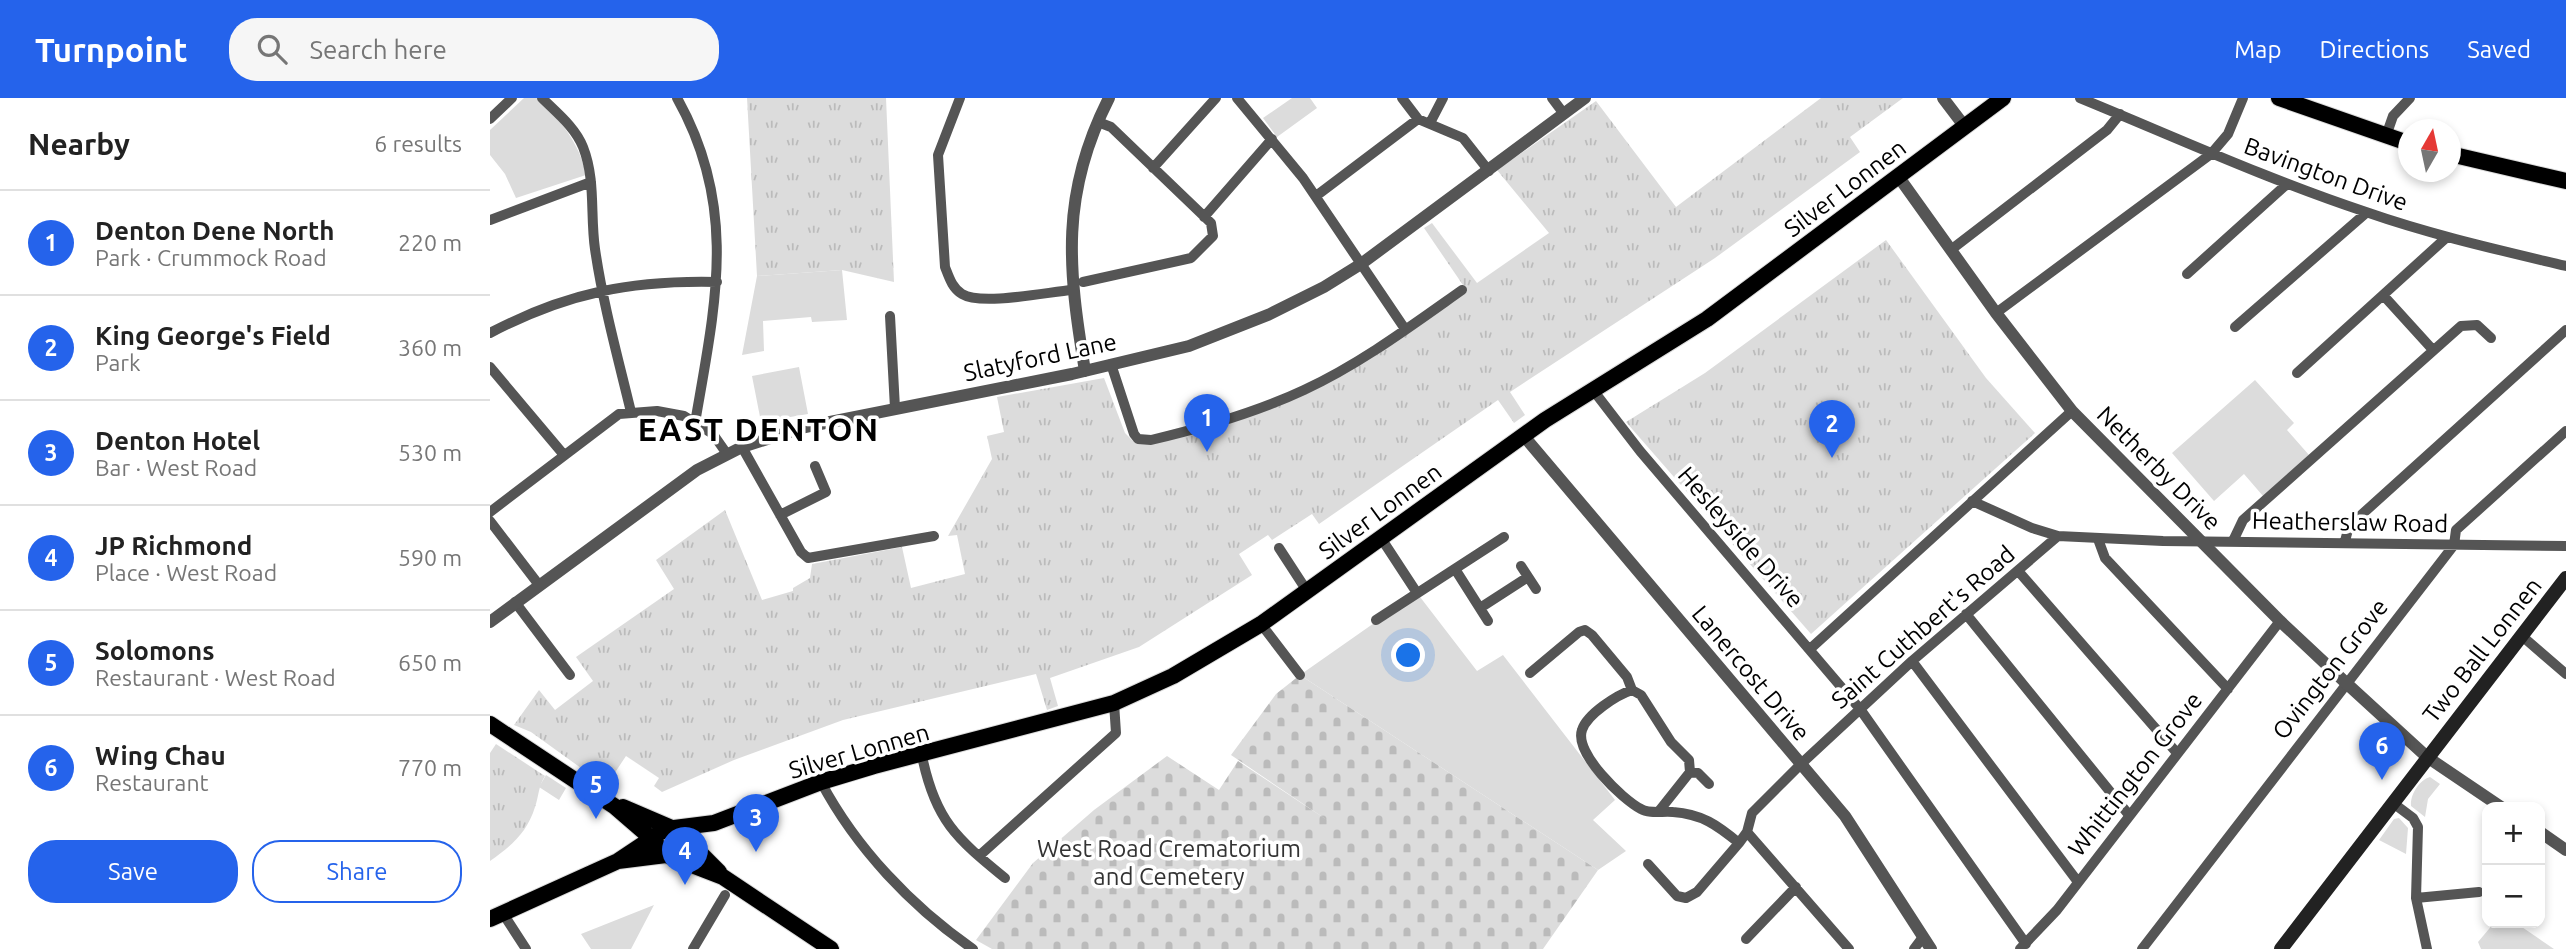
<!DOCTYPE html>
<html lang="en">
<head>
<meta charset="utf-8">
<style>
  body { margin:0; font-family:Ubuntu,sans-serif; background:#f6f6f6; color:#222 }
  .controls { position:absolute; right:21px; bottom:21px; display:grid; overflow:hidden; border-radius:14px; box-shadow:0 4px 10px #0003 }
  .controls button { width:63px; height:63px; display:grid; place-items:center; padding:0; border:0; border-bottom:2px solid #e0e0e0; background:#fff; color:#222; font:35px sans-serif }
  .compass { position:absolute; left:1908px; top:21px; width:63px; height:63px; border-radius:50%; background:#fff; box-shadow:0 4px 10px #0003; rotate:9deg }
  .you { position:absolute; left:919px; top:558px; width:24px; height:24px; margin:-18px; border:5px solid #fff; border-radius:50%; background:#1a73e8; box-shadow:0 0 0 10px #1a73e833 }
  .badge { display:grid; place-items:center; width:46px; height:46px; border-radius:50%; background:#2563eb; color:#fff; font-size:23px; font-weight:700 }
  .pin { position:absolute; translate:-50% -58px; filter:drop-shadow(0 2px 4px #0008) }
  .pin::after { content:''; position:absolute; top:37px; width:24px; height:21px; background:inherit; clip-path:polygon(0 0,100% 0,50% 100%) }
  .list { margin:0; padding:0; list-style:none }
  h2 { display:flex; justify-content:space-between; align-items:center; height:91px; margin:0; padding:0 28px; font-size:30px }
  h2 small { font-size:23px; font-weight:400; color:#767676 }
  .list li { display:grid; grid-template-columns:46px 1fr auto; gap:21px; align-items:center; box-sizing:border-box; height:105px; padding:0 28px; border-top:2px solid #e0e0e0 }
  .list b { display:block; font-size:26px; white-space:nowrap }
  .list p { margin:0; font-size:23px; white-space:nowrap; color:#767676 }
  .list em { font-size:23px; font-style:normal; color:#767676 }
  .actions { display:flex; gap:14px; padding:21px 28px }
  .actions a { flex:1; padding:16px 0; border:2px solid #2563eb; border-radius:28px; text-align:center; font-size:24px; color:#2563eb }
  .actions .main { background:#2563eb; color:#fff }
  .icon { flex:none; width:38px; height:38px; fill:none; stroke:currentColor; stroke-width:2; stroke-linecap:round; stroke-linejoin:round }
  .map { position:relative; flex:none; width:2076px; height:851px; overflow:hidden }
  header { display:flex; align-items:center; gap:42px; box-sizing:border-box; height:98px; padding:0 35px; background:#2563eb; color:#fff }
  header strong { font-size:33px }
  nav { display:flex; gap:38px; margin-inline-start:auto; font-size:24px }
  .search { width:490px; height:63px; background:#f6f6f6; display:flex; align-items:center; gap:18px; box-sizing:border-box; padding:0 24px; border-radius:28px; color:#767676; font-size:26px }
  main { display:flex }
  aside { flex:1; background:#fff }
  .map>svg:first-child { display:block }
  .green { fill:#dcdcdc }
  .cemetery { fill:url(#cemetery-stones) }
  .park { fill:url(#park-tufts) }
  .lines { fill:none; stroke-linecap:round; stroke-linejoin:round }
  .primary-casing { stroke:#dbdbdb; stroke-width:18 }
  .minor { stroke:#555; stroke-width:10 }
  .tertiary { stroke:#555; stroke-width:12 }
  .secondary { stroke:#222; stroke-width:14 }
  .primary { stroke:#000; stroke-width:16 }
  .labels { text-anchor:middle; dominant-baseline:central; stroke-width:7; stroke-linejoin:round; paint-order:stroke }
  .street-label { font-size:24px; fill:#000; stroke:#fff }
  .park-label { font-size:24px; fill:#333; stroke:#fff }
  .district-label { font-size:32px; font-weight:bold; letter-spacing:2px; fill:#000; stroke:#fff }
</style>
</head>
<body>
<header>
<strong>Turnpoint</strong>
<div class="search"><svg class="icon" aria-label="search" viewBox="0 0 24 24"><circle cx="10" cy="10" r="6"/><path d="M15 15l6 6"/></svg>Search here</div>
<nav><a>Map</a><a>Directions</a><a>Saved</a></nav>
</header>
<main>
<aside>
<h2>Nearby<small>6 results</small></h2>
<ul class="list">
<li><span class="badge">1</span><div><b>Denton Dene North</b><p>Park · Crummock Road</p></div><em>220 m</em></li>
<li><span class="badge">2</span><div><b>King George's Field</b><p>Park</p></div><em>360 m</em></li>
<li><span class="badge">3</span><div><b>Denton Hotel</b><p>Bar · West Road</p></div><em>530 m</em></li>
<li><span class="badge">4</span><div><b>JP Richmond</b><p>Place · West Road</p></div><em>590 m</em></li>
<li><span class="badge">5</span><div><b>Solomons</b><p>Restaurant · West Road</p></div><em>650 m</em></li>
<li><span class="badge">6</span><div><b>Wing Chau</b><p>Restaurant</p></div><em>770 m</em></li>
</ul>
<div class="actions"><a class="main">Save</a><a>Share</a></div>
</aside>
<div class="map">
<svg width="2076" height="851" viewBox="0 0 2076 851">
  <defs>
    <pattern id="cemetery-stones" width="16" height="16" patternUnits="userSpaceOnUse" patternTransform="scale(1.75)"><rect width="16" height="16" fill="#dcdcdc"/><path d="M2 7V4a2 2 0 0 1 4 0v3zM10 15v-3a2 2 0 0 1 4 0v3z" fill="#bbb"/></pattern>
    <pattern id="park-tufts" width="24" height="20" patternUnits="userSpaceOnUse" patternTransform="scale(1.75)"><rect width="24" height="20" fill="#dcdcdc"/><path d="M3 7l-1-3M5 7V3M7 7l1-3M15 17l-1-3M17 17v-4M19 17l1-3" fill="none" stroke="#bbb"/></pattern>
  </defs>
  <rect width="100%" height="100%" fill="#fff"/>
  <!-- green -->
  <path class="green" d="M34 0H48C70 22 90 45 96 77L26 100 15 76 0 57V32Z
    M802 0H820L827 10 787 39 773 20Z
    M352 172 357 222 322 224 321 219 273 223 274 253 252 257 267 178Z
    M309 269 318 316 271 324 262 278Z
    M1765 282 1804 325 1797 332 1819 357 1773 398 1754 376 1724 403 1682 355Z
    M927 495 987 573 1013 557 1125 702 1103 722 1136 753 1108 772 810 577Z
    M56 677 76 690 69 702 49 689Z
    M1940 679 1950 686 1938 701 1935 719 1921 708C1920 697 1929 682 1940 679Z
    M1909 720 1918 730 1916 756 1889 742 1904 721Z
    M164 807 141 851H101L91 836Z
    M2004 825H2026L2064 851H1991L1988 844Z"/>
  <!-- cemetery -->
  <path class="cemetery" d="M810 577 1108 772 1053 851H502L486 842 543 765 604 712 677 658 729 692 748 663 840 724 741 657 786 596Z"/>
  <!-- park -->
  <path class="park" d="M257 0H396L404 184 352 172 267 178Z
    M1331 0H1413L1360 39 1370 54 1225 160 1020 294 1035 317 1024 325 1008 302 829 426 822 416 782 442 778 437 749 456 762 477 649 549 560 580 568 608 557 612 546 576 353 622 244 662 172 694 164 688 169 680 136 658 116 688 41 634 24 627 49 592 65 612 103 583 86 559 184 491 166 462 235 412 272 502 303 493V490L320 480 322 466 412 449 421 490 475 476 467 437 458 438 502 361 497 338 514 334 507 299 614 280 635 335 643 343 819 293 977 193 934 130 942 125 987 185 1059 135 1007 72 1106 3 1186 109Z
    M1396 142 1496 280 1545 335 1321 536 1136 324 1215 275Z
    M6 646 55 678C48 689 49 698 45 709 37 735 21 748 0 763V655Z"/>
  <g class="lines">
    <defs>
      <path id="primary" d="M1789 0 1918 45
        M1960 56 2076 83
        M0 626 124 708 161 740
        M133 709 182 730
        M161 740 176 731 224 725 331 684 384 668 624 605 683 578 771 526 1055 322 1217 221 1513 0
        M161 740 176 757 233 779 341 851
        M200 745 229 774
        M128 763 161 741
        M0 821 128 763 176 757"/>
    </defs>
    <!-- primary casing -->
    <use href="#primary" class="primary-casing"/>
    <!-- minor -->
    <path class="minor" d="M52 0C67 15 85 29 93 49 106 82 100 117 105 151 113 206 128 260 141 314
      M187 0C249 110 225 208 205 325
      M470 0 448 57 455 169C459 179 462 190 472 196 491 208 558 194 582 192
      M747 0 813 80 915 231
      M912 0 928 21 973 40 999 73
      M1062 0 1074 16
      M1590 0C1685 39 1779 82 1876 114 1942 137 2009 152 2076 168
      M0 21 22 0
      M940 25 953 0
      M1896 38 1903 18 1920 0
      M663 70 726 0
      M826 98 928 21
      M714 119 782 41
      M0 122 101 84
      M1462 151 1617 32 1630 16
      M1697 176 1797 86
      M593 184 701 160 723 138 721 125 621 29 608 24
      M1893 197 1943 252
      M1506 215 1721 56 1738 36 1753 0
      M400 218 405 310
      M1745 229 1876 115
      M0 235C76 195 141 182 227 184
      M621 266 644 336 648 341 661 342C712 330 765 315 814 292 870 266 921 228 972 192
      M0 269 74 357
      M1807 275 1957 139
      M1103 292 1150 353 1370 611 1536 846
      M252 349 311 454 318 460 444 438
      M1482 403 1542 430 1568 438 1673 443 2076 448
      M0 414 129 316 167 313 194 318 223 336 237 356
      M290 417 336 394 325 368
      M0 423 49 487
      M891 440 927 495
      M1608 441 1615 460 1738 591
      M1743 443 1753 422 1971 228 1987 227 2001 240
      M1855 443 1859 428 2076 232
      M789 450 817 493
      M1031 468 1046 491
      M965 471 998 523
      M1529 474 1687 655
      M25 504 80 577
      M990 510 1038 479
      M1476 516 1639 717
      M886 522 1014 439
      M771 526 810 577
      M2032 538 2076 576
      M1320 551 1582 313
      M1422 563 1588 784
      M1040 575 1089 534 1095 532 1102 537 1137 579 1142 592 1151 597 1181 644 1199 662 1200 674
      M1142 592C1127 597 1097 616 1092 632 1084 655 1132 701 1151 711 1159 716 1173 713 1183 714 1212 716 1227 727 1249 745
      M432 658C445 722 466 740 515 780
      M331 684C366 750 422 809 483 851
      M1903 705 1923 720 1928 729 1926 800 1937 851
      M1169 713 1200 674 1208 675 1219 686
      M1257 734 1359 851
      M489 758 626 635 624 605
      M1158 766 1187 798 1196 800 1207 794 1249 745 1257 734 1262 715 1311 666 1422 563 1568 438
      M1926 800 1989 794
      M12 814 36 851
      M1256 841 1306 789
      M203 851 235 797
      M1424 851 1433 839
      M1530 851 1567 812 1790 523
      M1652 851 1964 447 1966 432 2076 333"/>
    <!-- tertiary -->
    <path class="tertiary" d="M1453 0 1475 29
      M1408 78 1506 215 1582 313 1790 523 1855 584 1937 659 2011 709
      M595 273C578 170 570 96 619 0
      M1033 337 1355 718 1441 851
      M0 524 207 372 252 349 315 329 582 276 699 248 780 216 834 189 871 166 1095 0
      M2050 734 2076 752"/>
    <!-- secondary -->
    <path class="secondary" d="M1791 851 2076 480"/>
    <!-- primary -->
    <use href="#primary" class="primary"/>
  </g>
  <g class="labels">
    <!-- street labels -->
    <g class="street-label">
      <text transform="translate(1836 76) rotate(20)">Bavington Drive</text>
      <text transform="translate(1355 90) rotate(-37)">Silver Lonnen</text>
      <text transform="translate(550 259) rotate(-12)">Slatyford Lane</text>
      <text transform="translate(1669 370) rotate(45)">Netherby Drive</text>
      <text transform="translate(890 413) rotate(-36)">Silver Lonnen</text>
      <text transform="translate(1860 424) rotate(1)">Heatherslaw Road</text>
      <text transform="translate(1251 439) rotate(49)">Hesleyside Drive</text>
      <text transform="translate(1433 529) rotate(-41)">Saint Cuthbert's Road</text>
      <text transform="translate(1992 552) rotate(-52)">Two Ball Lonnen</text>
      <text transform="translate(1840 571) rotate(-52)">Ovington Grove</text>
      <text transform="translate(1261 575) rotate(50)">Lanercost Drive</text>
      <text transform="translate(369 653) rotate(-16)">Silver Lonnen</text>
      <text transform="translate(1645 676) rotate(-52)">Whittington Grove</text>
    </g>
    <!-- park labels -->
    <g class="park-label">
      <text x="679" y="750">West Road Crematorium<tspan x="679" dy="28">and Cemetery</tspan></text>
    </g>
    <!-- district labels -->
    <g class="district-label">
      <text x="269" y="331">EAST DENTON</text>
    </g>
  </g>
</svg>
<div class="controls">
<button>+</button>
<button>−</button>
</div>
<svg class="compass" viewBox="-18 -18 36 36"><path d="M0-13l5 13h-10z" fill="#e53935"/><path d="M0 13l5-13h-10z" fill="#767676"/></svg>
<div class="you"></div>
<div class="pin badge" style="left:717px;top:354px">1</div>
<div class="pin badge" style="left:1342px;top:360px">2</div>
<div class="pin badge" style="left:266px;top:754px">3</div>
<div class="pin badge" style="left:195px;top:787px">4</div>
<div class="pin badge" style="left:106px;top:721px">5</div>
<div class="pin badge" style="left:1892px;top:682px">6</div>
</div>
</main>
</body>
</html>
